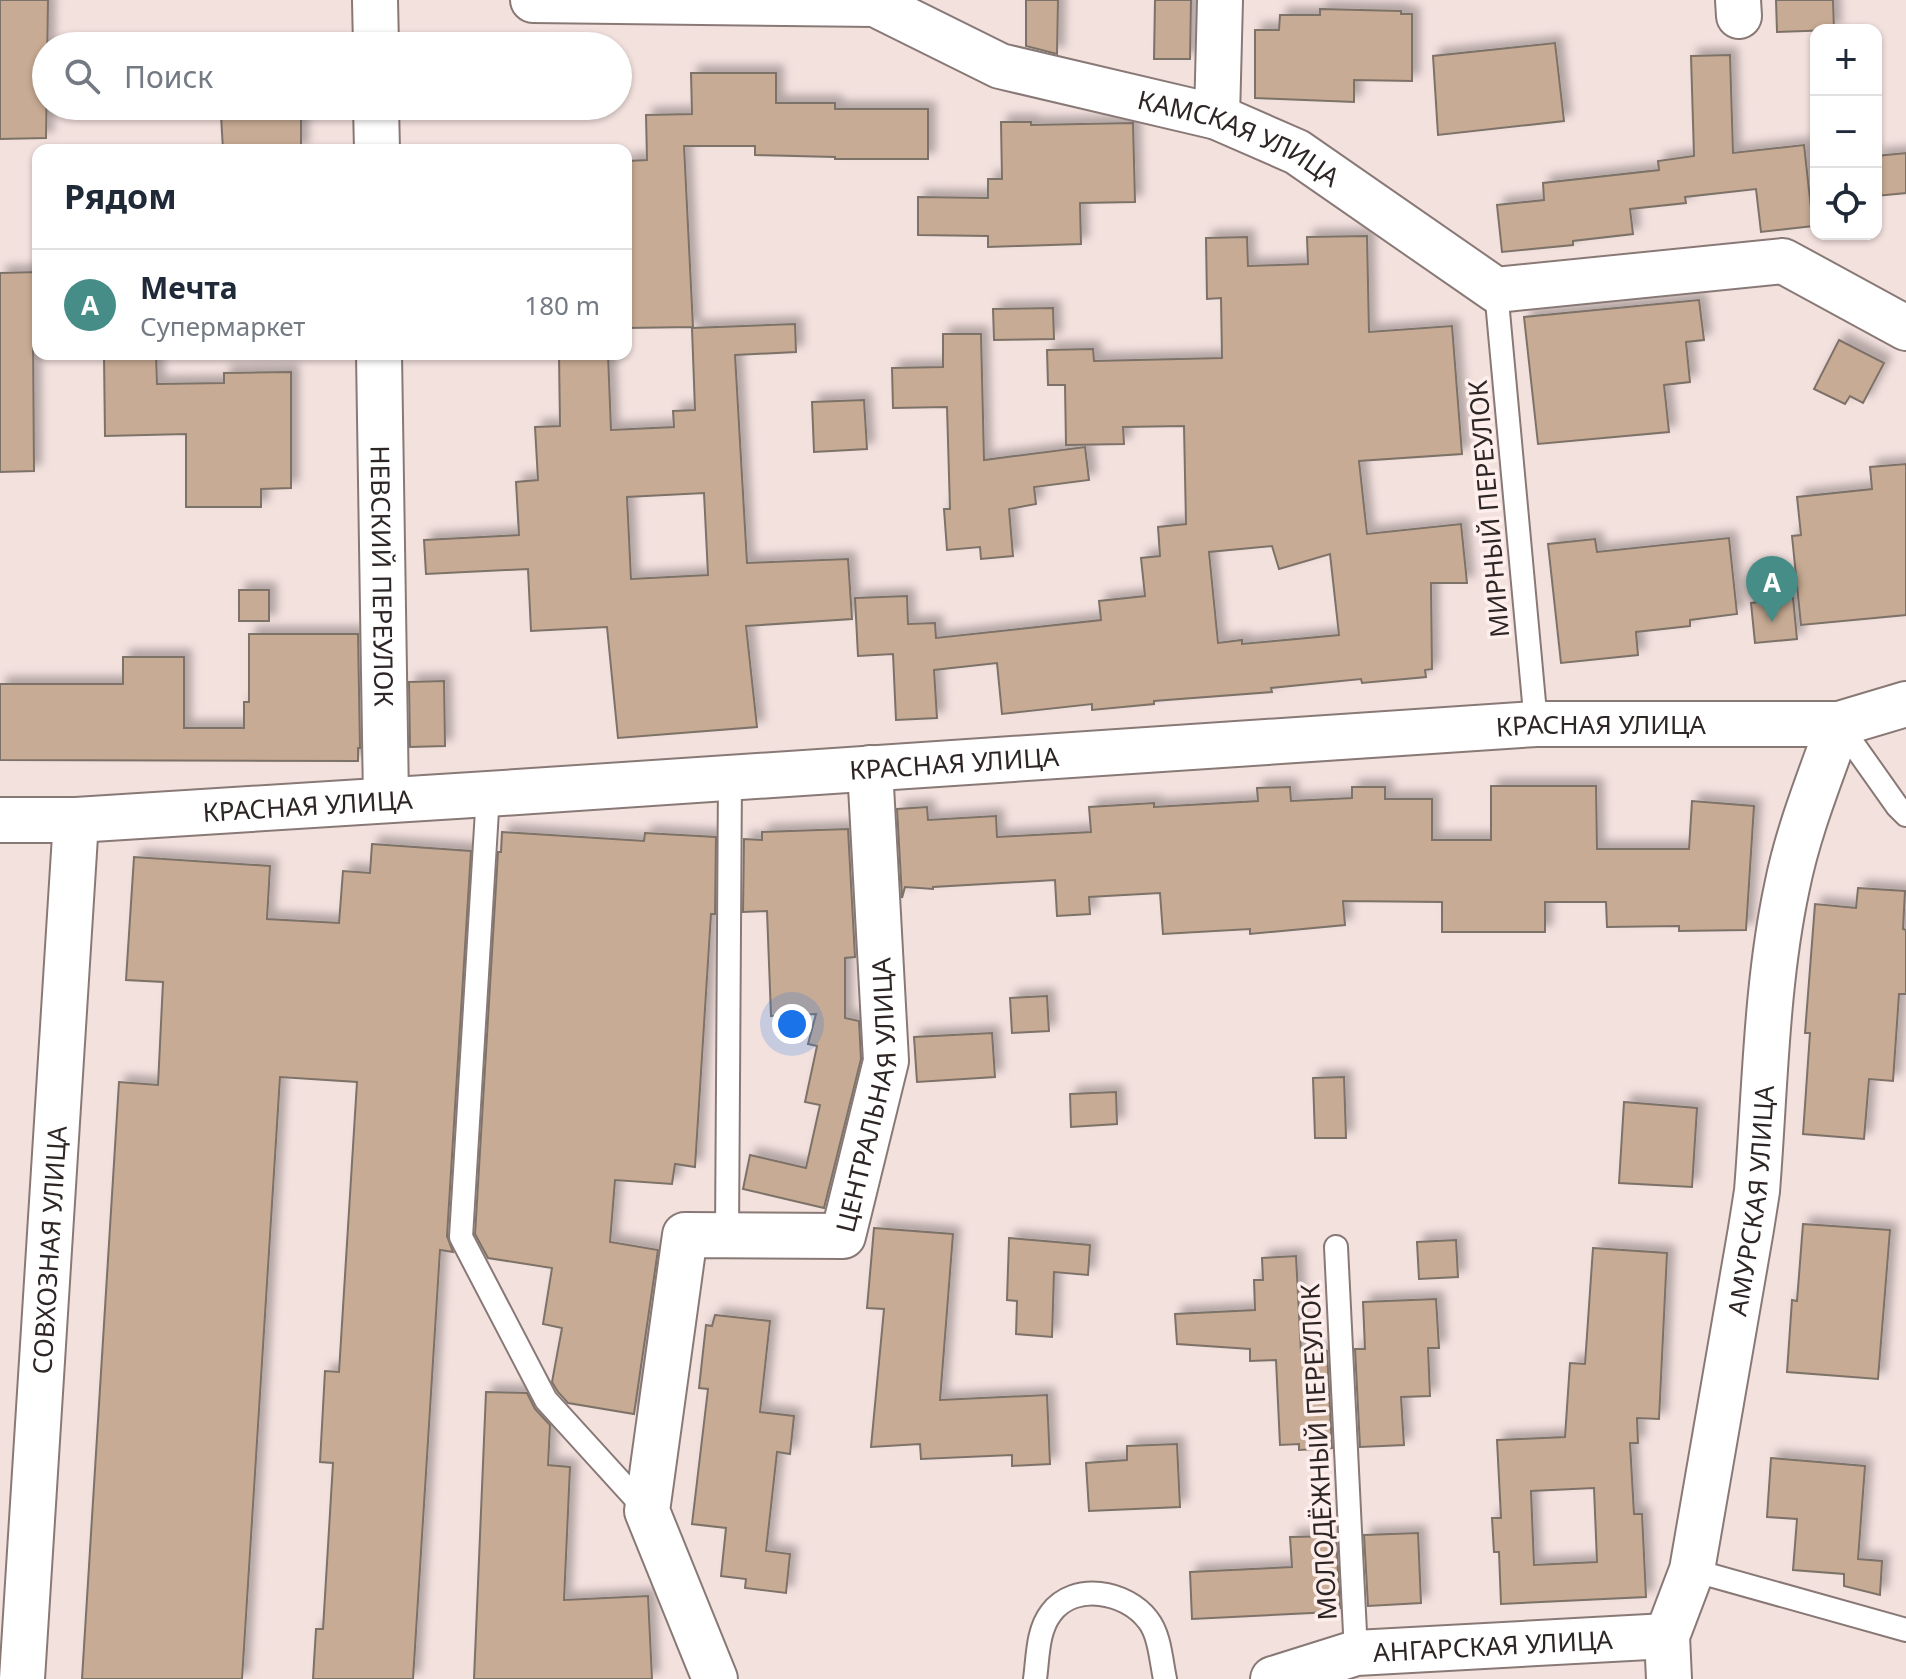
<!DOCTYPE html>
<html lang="ru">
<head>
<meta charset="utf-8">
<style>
  body { margin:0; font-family:"Noto Sans",sans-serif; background:#f6f6f7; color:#1f2937 }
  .controls { position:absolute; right:24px; top:24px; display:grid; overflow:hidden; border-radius:16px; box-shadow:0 2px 6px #0004 }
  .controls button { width:72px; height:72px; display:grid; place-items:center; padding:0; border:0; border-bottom:2px solid #e0e1e3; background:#fff; color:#1f2937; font:40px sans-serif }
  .you { position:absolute; left:792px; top:1024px; width:28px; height:28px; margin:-20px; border:6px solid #fff; border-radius:50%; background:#1a73e8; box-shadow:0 0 0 12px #1a73e833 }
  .badge { display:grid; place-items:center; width:52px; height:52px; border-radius:50%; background:#468d87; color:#fff; font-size:26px; font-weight:700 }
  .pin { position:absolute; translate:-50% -66px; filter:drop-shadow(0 2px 4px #0008) }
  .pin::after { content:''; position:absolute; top:42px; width:28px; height:24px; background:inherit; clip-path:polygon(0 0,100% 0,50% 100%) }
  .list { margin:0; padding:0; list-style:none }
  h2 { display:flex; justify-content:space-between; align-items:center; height:104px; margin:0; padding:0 32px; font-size:34px }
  h2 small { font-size:26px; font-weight:400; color:#747a83 }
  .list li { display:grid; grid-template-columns:52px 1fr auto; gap:24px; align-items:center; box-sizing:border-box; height:112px; padding:0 32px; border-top:2px solid #e0e1e3 }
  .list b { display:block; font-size:30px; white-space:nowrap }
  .list p { margin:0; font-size:26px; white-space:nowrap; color:#747a83 }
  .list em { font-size:26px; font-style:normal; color:#747a83 }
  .icon { flex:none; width:44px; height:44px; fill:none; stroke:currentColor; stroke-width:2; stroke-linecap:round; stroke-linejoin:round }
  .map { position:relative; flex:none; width:1906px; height:1679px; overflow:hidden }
  .search { position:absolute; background:#fff; box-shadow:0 2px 6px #0004; left:32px; top:32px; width:600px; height:88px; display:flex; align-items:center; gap:20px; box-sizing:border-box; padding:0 28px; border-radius:44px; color:#747a83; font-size:30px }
  .panel { position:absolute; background:#fff; box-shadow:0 2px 6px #0004; left:32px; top:144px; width:600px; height:216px; border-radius:16px }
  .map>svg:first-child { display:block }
  .building { fill:#c7ab94; stroke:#7d7268; stroke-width:2; fill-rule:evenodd; filter:url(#shadow) }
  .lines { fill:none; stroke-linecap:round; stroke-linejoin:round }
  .lane-casing { stroke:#897976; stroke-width:26 }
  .street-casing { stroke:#897976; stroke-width:48 }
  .lane { stroke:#fff; stroke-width:22 }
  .street { stroke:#fff; stroke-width:44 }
  .labels { text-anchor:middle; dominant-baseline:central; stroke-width:7; stroke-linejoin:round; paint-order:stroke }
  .street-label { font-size:26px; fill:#2d2625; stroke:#feefed }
</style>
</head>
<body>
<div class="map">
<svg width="1906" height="1679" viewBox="0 0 1906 1679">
  <defs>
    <filter id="shadow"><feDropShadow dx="7" dy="-7" stdDeviation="4" flood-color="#0004"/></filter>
  </defs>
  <rect width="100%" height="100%" fill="#f3e1de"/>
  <!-- building -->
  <path class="building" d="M0 0H48L46 138 0 139Z
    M1026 0H1058L1057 54 1026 46Z
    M1155 0H1191L1190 59H1154Z
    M1776 0H1833L1834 30 1777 32Z
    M1320 9 1401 11V14H1412V81L1354 80V102L1255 98V30H1279L1280 15H1320Z
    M1555 43 1564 121 1438 135 1433 56Z
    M1730 55 1733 153 1804 145 1813 226 1761 232 1756 189 1685 197 1686 203 1630 209 1633 234 1573 241V245L1502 252 1497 205 1544 200 1543 183 1659 170 1658 161 1694 156 1691 56Z
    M691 73H776V103H835V109H928V159H835V157L755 155V146H684L693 327 626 328V161L647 160 646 115 692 114Z
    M221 115H301V150H223Z
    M1001 122H1031V125L1133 123 1135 202 1080 203 1081 244 988 247V236L918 235V197L988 198V179H1002Z
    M1906 153V193L1876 196V156Z
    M1367 236 1369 332 1452 326 1462 454 1359 461 1367 534 1461 524 1467 583H1431L1432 669 1425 670 1426 677 1362 683 1361 679 1271 688 1272 692 1154 701V704L1092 710V704L1002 714 997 663 934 670 937 718 896 720 893 654 858 656 855 598 907 596 908 624 935 623 936 638 1101 620 1099 601 1145 596 1141 558 1160 556 1158 527 1186 524 1184 426 1123 427 1124 444 1066 445 1065 385H1048L1047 350 1093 349 1094 361 1222 358 1221 298 1207 299 1206 238 1247 237 1248 266 1308 264 1307 237ZM1272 546 1279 569 1330 554 1339 635 1242 644V640L1218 643 1209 552Z
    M38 272V332H33L34 471 0 472V273Z
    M1699 300 1704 340 1686 342 1690 382 1664 385 1669 432 1538 444 1524 317Z
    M1053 308 1054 339 994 340 993 309Z
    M795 324 796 352 735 355 747 563 848 559 852 619 746 626 757 727 618 738 607 627 531 631 528 569 426 574 424 540 519 535 516 482 538 480 535 427 560 426 559 354H608L611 430 674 427 673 411 695 410 692 328ZM704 493 708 575 631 579 627 497Z
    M943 334H981L984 460 1085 447 1089 480 1034 487 1036 504 1009 509 1013 556 981 559 980 547 947 550 944 509H950L947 407 893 408 892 368 943 367Z
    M1839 340 1884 363 1863 403 1850 396 1845 404 1814 389Z
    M156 354 157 384 224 383V373L291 372V488L261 489V507H186V434L105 436 104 355Z
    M864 400 867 449 814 452 812 402Z
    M1906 464V615L1801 625 1792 536 1801 535 1797 497 1872 489 1870 467Z
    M1729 538 1737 614 1690 620V626L1636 632 1638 655 1561 663 1548 544 1595 539 1597 552Z
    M239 590H269V621H239Z
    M1793 598 1797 639 1755 643 1751 603Z
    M249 634H358L360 748H358V761L0 760V684H123V657H184V728H244V702H249Z
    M444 681 445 746 410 747 409 682Z
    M1491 786H1596L1597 849H1689L1692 801 1754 806 1746 930 1679 931V926L1607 927 1606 902H1545V932H1442V902L1343 901 1345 925 1250 934V929L1163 934 1160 893 1089 897 1090 914 1057 916 1055 880 933 887V889L905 887 902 898 897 809 927 807 928 820 996 816 997 837 1091 832 1089 807 1154 803V807L1258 801 1257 788 1290 787 1291 801 1352 798V787H1385V799H1432V840H1491Z
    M848 829 855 957 845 958V1018L859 1021 861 1059 824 1208 743 1189 750 1155 806 1168 820 1105 805 1102 817 1046 808 1044 816 1014 771 1016 767 911 743 912 744 839 762 840V832Z
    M502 832 644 841 645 833 716 837 715 914H711L695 1167 675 1164 672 1184 615 1180 610 1242 658 1250 634 1414 568 1403 558 1392 552 1382 562 1328 543 1324 552 1268 488 1258 475 1234 498 852H501Z
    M372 844 471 851 447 1236 453 1252 440 1250 413 1679H313L316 1629H323L333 1463 320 1462 325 1371 339 1372 357 1082 280 1077 242 1679H82L119 1082 158 1085 163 982 126 980 134 857 270 866 267 919 339 923 343 871 370 873Z
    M1858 888 1905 891 1903 929 1906 930V994H1899L1893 1081 1869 1079 1864 1139 1803 1134 1810 1033H1805L1815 904 1856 908Z
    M1047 996 1049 1031 1012 1033 1010 998Z
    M992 1033 995 1077 917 1082 914 1037Z
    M1344 1077 1346 1138H1315L1313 1078Z
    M1116 1092 1117 1124 1071 1127 1070 1094Z
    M1624 1102 1697 1108 1692 1187 1619 1183Z
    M1803 1224 1890 1230 1878 1379 1787 1372 1792 1300 1797 1301Z
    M874 1228 953 1234 940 1400 1047 1395 1050 1464 1012 1466V1455L921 1459 920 1444 871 1447 884 1309 867 1308Z
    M1009 1238 1090 1245 1088 1275 1054 1272 1052 1337 1016 1334 1017 1301 1007 1300Z
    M1456 1240 1458 1277 1419 1279 1417 1242Z
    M1593 1248 1667 1253 1659 1419 1637 1418 1638 1443H1630L1634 1514H1642L1646 1597 1501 1604 1499 1552H1494L1492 1518H1501L1497 1440 1565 1437 1570 1363 1585 1364ZM1594 1488 1597 1562 1534 1565 1531 1491Z
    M1296 1256 1301 1352 1327 1351 1332 1448 1299 1450V1444L1280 1445 1276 1360 1250 1361V1349L1177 1344 1175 1314 1255 1310 1254 1280H1263L1262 1258Z
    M1436 1299 1439 1348H1428L1430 1396 1401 1397 1404 1445 1360 1447 1355 1349H1365L1363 1302Z
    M715 1315 770 1321 760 1412 794 1416 790 1454 777 1452 766 1551 790 1554 786 1593 745 1588 746 1579 721 1576 726 1528 692 1524 708 1389 699 1388 706 1325 712 1326Z
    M486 1392 527 1393 535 1409 550 1425 548 1465 570 1467 564 1600 648 1596 652 1679H474Z
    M1177 1444 1180 1507 1089 1511 1086 1463 1127 1460V1446Z
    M1771 1458 1865 1466 1858 1559 1882 1561 1880 1595 1844 1586V1574L1793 1570 1797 1519 1767 1517Z
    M1418 1533 1421 1603 1368 1606 1364 1535Z
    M1336 1536 1340 1608 1332 1609V1612L1192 1619 1190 1572 1292 1567 1290 1537Z"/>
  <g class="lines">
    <defs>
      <path id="lane" d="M1496 290 1536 724
        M1839 724 1897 806 1906 815
        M488 794 461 1237 546 1400 647 1511
        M727 1235 730 777
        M1336 1247 1356 1653
        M1692 1570 1906 1630
        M1035 1679C1038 1658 1037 1631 1051 1613 1074 1582 1126 1591 1148 1620 1160 1635 1161 1661 1165 1679"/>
      <g id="street">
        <path d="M375 0 376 46"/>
        <path id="s1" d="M533 0 875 4 1000 66 1217 117 1297 152 1496 290 1783 261 1906 328"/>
        <path d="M1738 0 1739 16"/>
        <path d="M376 106 377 150"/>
        <path d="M1217 117 1220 0"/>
        <path id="s2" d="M379 354 386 800"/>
        <path id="s3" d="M0 820H76L488 794 1536 724H1839L1906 704"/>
        <path id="s4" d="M22 1679 76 820"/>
        <path id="s5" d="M715 1679 647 1511 685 1235 843 1236 886 1061 870 768"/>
        <path id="s6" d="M1273 1679 1356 1653 1667 1636"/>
        <path id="s7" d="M1669 1679 1667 1636 1692 1570 1751 1229 1757 1191C1765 1091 1766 985 1787 887 1798 831 1820 778 1839 724"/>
      </g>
    </defs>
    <!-- lane casing -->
    <use href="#lane" class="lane-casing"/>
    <!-- street casing -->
    <use href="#street" class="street-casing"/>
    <!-- lane -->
    <use href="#lane" class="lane"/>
    <!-- street -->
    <use href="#street" class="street"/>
  </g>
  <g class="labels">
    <!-- street labels -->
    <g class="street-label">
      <text stroke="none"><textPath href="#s1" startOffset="732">КАМСКАЯ УЛИЦА</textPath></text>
      <text transform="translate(1488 509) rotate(-95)">МИРНЫЙ ПЕРЕУЛОК</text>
      <text stroke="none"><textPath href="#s2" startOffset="222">НЕВСКИЙ ПЕРЕУЛОК</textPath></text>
      <text stroke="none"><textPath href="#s3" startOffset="1604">КРАСНАЯ УЛИЦА</textPath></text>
      <text stroke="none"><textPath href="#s3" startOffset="956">КРАСНАЯ УЛИЦА</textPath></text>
      <text stroke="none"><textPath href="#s3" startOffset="308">КРАСНАЯ УЛИЦА</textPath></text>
      <text stroke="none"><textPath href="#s5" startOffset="762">ЦЕНТРАЛЬНАЯ УЛИЦА</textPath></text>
      <text stroke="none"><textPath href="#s7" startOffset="488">АМУРСКАЯ УЛИЦА</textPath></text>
      <text stroke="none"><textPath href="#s4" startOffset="430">СОВХОЗНАЯ УЛИЦА</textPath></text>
      <text transform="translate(1318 1452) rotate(-93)">МОЛОДЁЖНЫЙ ПЕРЕУЛОК</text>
      <text stroke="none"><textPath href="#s6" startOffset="224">АНГАРСКАЯ УЛИЦА</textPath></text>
    </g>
  </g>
</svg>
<div class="controls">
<button>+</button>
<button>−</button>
<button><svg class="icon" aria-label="locate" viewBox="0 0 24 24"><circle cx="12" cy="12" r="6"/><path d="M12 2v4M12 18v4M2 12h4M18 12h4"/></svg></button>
</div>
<div class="you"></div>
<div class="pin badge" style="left:1772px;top:622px">A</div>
<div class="search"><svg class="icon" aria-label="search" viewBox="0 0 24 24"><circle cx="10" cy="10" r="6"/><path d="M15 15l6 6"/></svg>Поиск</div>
<section class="panel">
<h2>Рядом<small></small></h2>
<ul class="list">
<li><span class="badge">A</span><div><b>Мечта</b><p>Супермаркет</p></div><em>180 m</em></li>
</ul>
</section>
</div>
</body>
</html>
